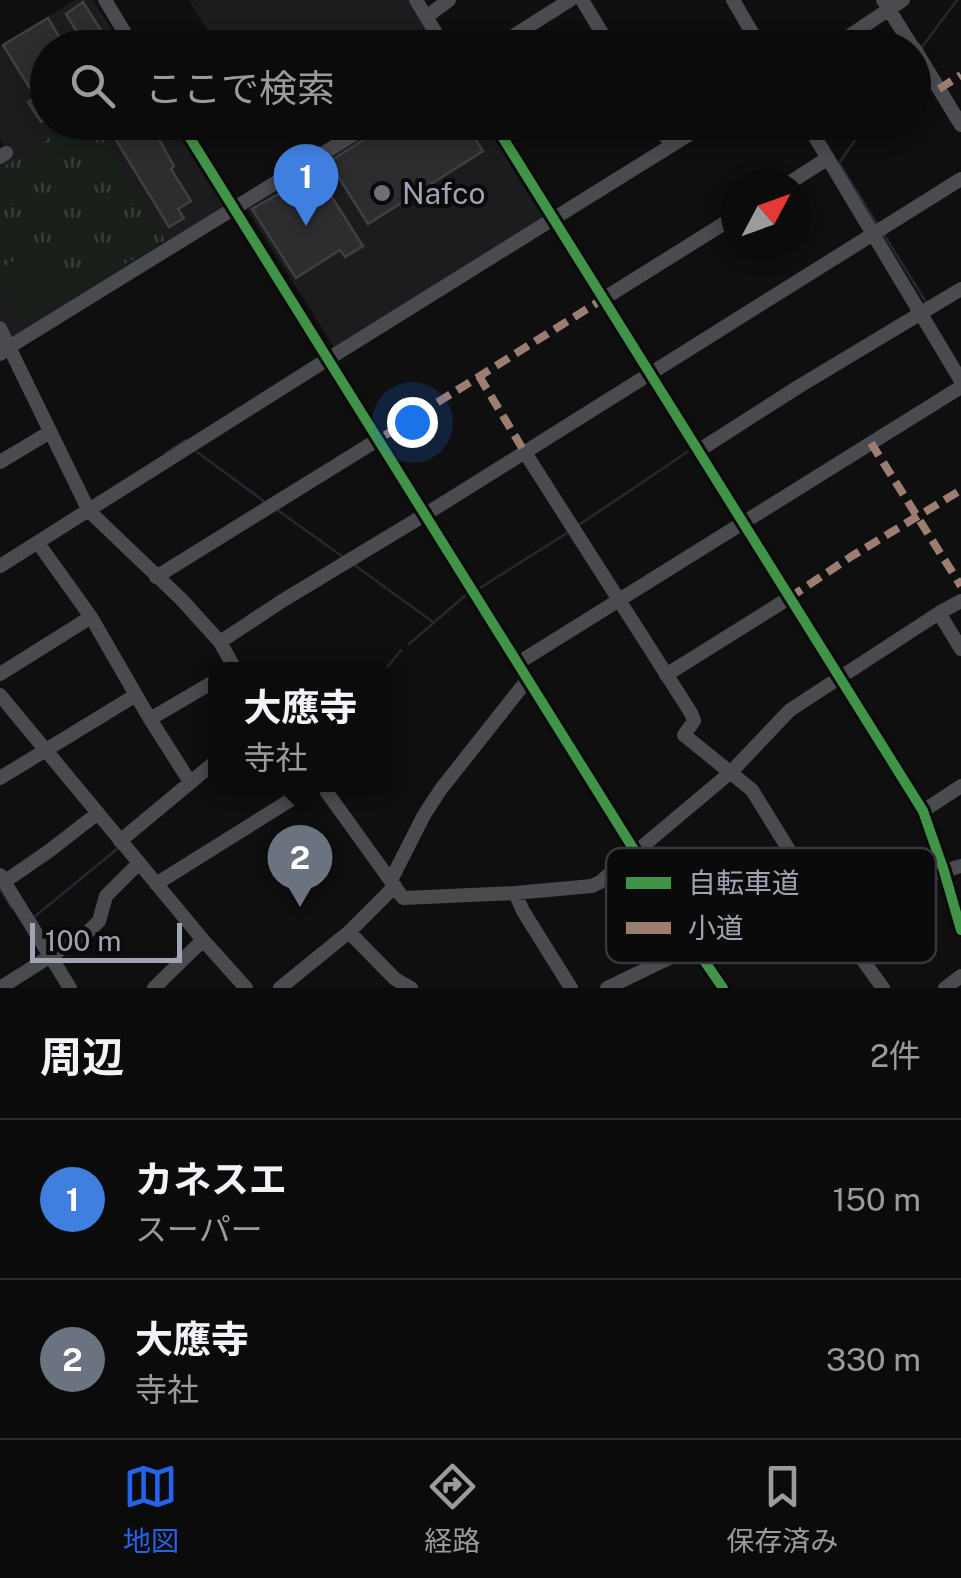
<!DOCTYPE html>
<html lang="ja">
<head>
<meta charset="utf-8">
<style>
  body { margin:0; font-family:"Public Sans","Noto Sans JP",sans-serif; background:#19191a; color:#f1f3f6 }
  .compass { position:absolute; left:721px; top:170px; width:90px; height:90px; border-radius:50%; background:#0b0b0c; box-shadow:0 5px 15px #0003; rotate:49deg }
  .scale { position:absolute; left:30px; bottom:25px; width:152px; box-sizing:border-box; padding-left:10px; border:5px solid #9fa4b2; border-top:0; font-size:28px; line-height:35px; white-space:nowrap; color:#9fa4b2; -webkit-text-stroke:8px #0a0a0b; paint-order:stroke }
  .you { position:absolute; left:412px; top:422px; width:35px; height:35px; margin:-25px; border:8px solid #fff; border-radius:50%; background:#1a73e8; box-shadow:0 0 0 15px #1a73e833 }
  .badge { display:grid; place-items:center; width:65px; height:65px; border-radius:50%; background:#2563eb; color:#fff; font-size:32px; font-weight:700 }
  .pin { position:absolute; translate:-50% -82px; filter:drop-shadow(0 2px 5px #0008) }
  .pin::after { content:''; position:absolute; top:52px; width:35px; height:30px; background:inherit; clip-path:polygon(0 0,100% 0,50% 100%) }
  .popup { position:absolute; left:208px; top:662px; width:185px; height:130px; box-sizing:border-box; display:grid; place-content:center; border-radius:20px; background:#0b0b0c; filter:drop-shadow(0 2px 8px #0005); font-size:32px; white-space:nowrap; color:#9a9b9d }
  .popup b { font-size:38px; color:#f1f3f6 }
  .popup::after { content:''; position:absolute; left:50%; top:100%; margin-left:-20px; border:20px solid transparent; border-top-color:#0b0b0c }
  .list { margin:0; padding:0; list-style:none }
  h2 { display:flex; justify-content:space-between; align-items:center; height:130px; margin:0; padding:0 40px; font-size:42px }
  h2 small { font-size:32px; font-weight:400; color:#9a9b9d }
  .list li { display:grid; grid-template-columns:65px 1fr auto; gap:30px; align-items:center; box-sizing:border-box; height:160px; padding:0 40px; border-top:2px solid #2b2b2d }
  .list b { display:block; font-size:38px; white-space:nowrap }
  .list p { margin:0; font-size:32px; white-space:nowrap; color:#9a9b9d }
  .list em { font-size:32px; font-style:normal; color:#9a9b9d }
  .icon { flex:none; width:55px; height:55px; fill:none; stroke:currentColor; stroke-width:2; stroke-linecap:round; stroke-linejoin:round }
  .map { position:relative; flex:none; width:961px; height:988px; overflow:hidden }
  .search { position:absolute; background:#0b0b0c; box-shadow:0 5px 15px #0003; left:30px; right:30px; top:30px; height:110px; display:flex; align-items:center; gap:25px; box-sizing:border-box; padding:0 35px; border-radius:55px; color:#9a9b9d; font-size:38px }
  .sheet { height:450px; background:#0b0b0c }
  nav { display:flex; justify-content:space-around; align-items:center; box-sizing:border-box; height:140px; border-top:2px solid #2b2b2d; background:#0b0b0c; font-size:28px; color:#9a9b9d }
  nav a { display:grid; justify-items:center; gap:5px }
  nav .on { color:#2563eb }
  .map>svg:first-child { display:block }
  .built { fill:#1c1c1e }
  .park { fill:url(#park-tufts) }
  .garden { fill:#19201a }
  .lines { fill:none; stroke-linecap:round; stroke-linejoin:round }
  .stream { stroke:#232931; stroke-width:2.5 }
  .building { fill:#2d2d2f; stroke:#3e4044; stroke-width:2.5 }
  .minor { stroke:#4a4b4f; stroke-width:14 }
  .quiet { stroke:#9b7d72; stroke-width:8; stroke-dasharray:15 8; stroke-linecap:butt }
  .cycleway-casing { stroke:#0a0a0b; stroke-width:16 }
  .cycleway { stroke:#419447; stroke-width:10 }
  .poi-dot { fill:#6d7079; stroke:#0a0a0b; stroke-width:4 }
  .labels { text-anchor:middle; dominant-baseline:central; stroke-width:8; stroke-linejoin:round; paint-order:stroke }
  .poi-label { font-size:30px; fill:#9fa4b2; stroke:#0a0a0b; text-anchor:start }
  .key { fill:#0a0a0b; stroke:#37383d; stroke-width:2.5 }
  .key-label { font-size:28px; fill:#9fa4b2 }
</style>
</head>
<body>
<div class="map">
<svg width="961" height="988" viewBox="0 0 961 988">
  <defs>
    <pattern id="park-tufts" width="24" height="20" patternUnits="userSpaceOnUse" patternTransform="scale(2.5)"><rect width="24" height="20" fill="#19201a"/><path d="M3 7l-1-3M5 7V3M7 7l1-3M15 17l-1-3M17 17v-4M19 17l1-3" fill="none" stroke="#373d39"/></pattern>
  </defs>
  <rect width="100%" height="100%" fill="#0f0f10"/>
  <!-- built -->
  <path class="built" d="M75 0H93L123 47 48 48V122L171 123 226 208 11 339 0 317V161L10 155 0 139V46Z
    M189 0H411L428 28 403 47H218Z
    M488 122 545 213 544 218 334 347 246 208 384 123Z"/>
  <!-- park -->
  <path class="park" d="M75 122 93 123 165 240 76 293 46 241 0 269V169Z"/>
  <!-- garden -->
  <path class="garden" d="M45 244 74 293 22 325 0 289V271Z"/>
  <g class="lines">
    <!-- stream -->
    <path class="stream" d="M922 47 957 0
      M868 122 839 163 877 224
      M884 235 926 302
      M197 452 265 502
      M166 453 186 440
      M276 509 343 557
      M576 527 690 450
      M353 564 433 622
      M480 588 570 531
      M409 644 467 594
      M385 670 401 650
      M277 784 279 787 281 784
      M0 889 12 908
      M33 918 117 849"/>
  </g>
  <!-- building -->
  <path class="building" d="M83 2 112 48H87L66 14Z
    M48 18 66 48H48V119L41 122 28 102 36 98 3 45Z
    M105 122H149L174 166 171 169 191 201 178 209 184 218 169 227Z
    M391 122H483L484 127 472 134 483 151 368 224 329 162Z
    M303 180 323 183 363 246 345 257 340 250 296 278 252 209Z"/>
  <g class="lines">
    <!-- minor -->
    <path class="minor" d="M105 0 134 48
      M416 0 445 48
      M582 0 611 48
      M733 0 761 48
      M883 0 913 48
      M426 17 449 0
      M494 48 570 0
      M831 48 903 0
      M914 48 961 125
      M180 122 694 946 723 988
      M493 122 923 811 944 871 961 930
      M657 122 671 145
      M806 122 961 381
      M0 157 6 153
      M786 185 828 158
      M603 299 736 216
      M0 328 9 347 374 122
      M0 354 9 347 89 511 182 600 220 642
      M524 451 691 713 694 721 684 735 752 790 821 902 883 988
      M698 451 798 387 961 289
      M0 462 50 432
      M38 543 91 617 136 695
      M0 566 328 359 709 122
      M156 577 379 439
      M939 613 961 649
      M518 663 961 387
      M234 670 235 669 220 642 282 601 426 514 961 179
      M0 674 91 617
      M666 675 789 598
      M0 695 203 940 246 988
      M150 719 190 782
      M0 778 136 695 150 719 215 681
      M321 784 403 898 515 893 592 886 600 882 731 772 790 710 939 613 961 601
      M923 811 961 786
      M120 841 215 762
      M0 875 70 988
      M391 880 424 815 441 789 528 679
      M4 882 49 851 98 813
      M156 884 316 784
      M515 893 523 911 571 988
      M349 932 395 979 411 988
      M0 988 87 933 99 921 106 896 139 863
      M154 988 203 940
      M280 988 349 932 395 886
      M607 988 694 946 871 884 944 871 961 866
      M945 988 961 976"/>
    <!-- quiet -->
    <path class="quiet" d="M939 89 961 75
      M479 376 524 451
      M379 439 603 299
      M871 443 961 586
      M789 598 852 556 961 490"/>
    <defs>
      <path id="cycleway" d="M180 122 694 946 723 988
        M493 122 923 811 944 871 961 930"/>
    </defs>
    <!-- cycleway casing -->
    <use href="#cycleway" class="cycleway-casing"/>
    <!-- cycleway -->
    <use href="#cycleway" class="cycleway"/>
  </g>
  <!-- markers -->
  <circle class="poi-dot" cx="382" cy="193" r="10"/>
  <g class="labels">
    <!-- poi labels -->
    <g class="poi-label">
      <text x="402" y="193">Nafco</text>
    </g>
  </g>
  <!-- legend -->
  <rect x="606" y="848" width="330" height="115" rx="15" class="key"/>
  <rect x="626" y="877" width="45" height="12" fill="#419447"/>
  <rect x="626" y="922" width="45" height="12" fill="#9b7d72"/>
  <g class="key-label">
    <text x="688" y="893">自転車道</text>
    <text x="688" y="938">小道</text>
  </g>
</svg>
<svg class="compass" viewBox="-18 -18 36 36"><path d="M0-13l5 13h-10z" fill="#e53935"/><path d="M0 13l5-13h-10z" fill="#9a9b9d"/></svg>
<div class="scale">100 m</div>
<div class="you"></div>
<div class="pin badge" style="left:306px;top:226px;background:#3f7fe0">1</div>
<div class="pin badge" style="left:300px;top:907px;background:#6b7280">2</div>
<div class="popup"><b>大應寺</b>寺社</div>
<div class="search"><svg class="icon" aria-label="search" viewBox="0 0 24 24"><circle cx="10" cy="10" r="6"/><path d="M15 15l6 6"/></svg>ここで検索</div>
</div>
<section class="sheet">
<h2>周辺<small>2件</small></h2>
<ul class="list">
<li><span class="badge" style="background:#3f7fe0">1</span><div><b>カネスエ</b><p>スーパー</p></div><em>150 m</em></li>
<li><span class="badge" style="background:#6b7280">2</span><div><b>大應寺</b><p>寺社</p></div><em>330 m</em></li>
</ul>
</section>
<nav>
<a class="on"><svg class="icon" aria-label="map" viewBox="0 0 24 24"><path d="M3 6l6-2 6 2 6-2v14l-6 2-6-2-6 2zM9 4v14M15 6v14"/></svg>地図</a>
<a><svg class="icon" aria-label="directions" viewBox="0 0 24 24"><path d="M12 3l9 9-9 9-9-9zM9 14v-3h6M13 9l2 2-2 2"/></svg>経路</a>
<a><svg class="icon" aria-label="saved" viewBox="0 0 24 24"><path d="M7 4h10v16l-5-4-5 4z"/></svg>保存済み</a>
</nav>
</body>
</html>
